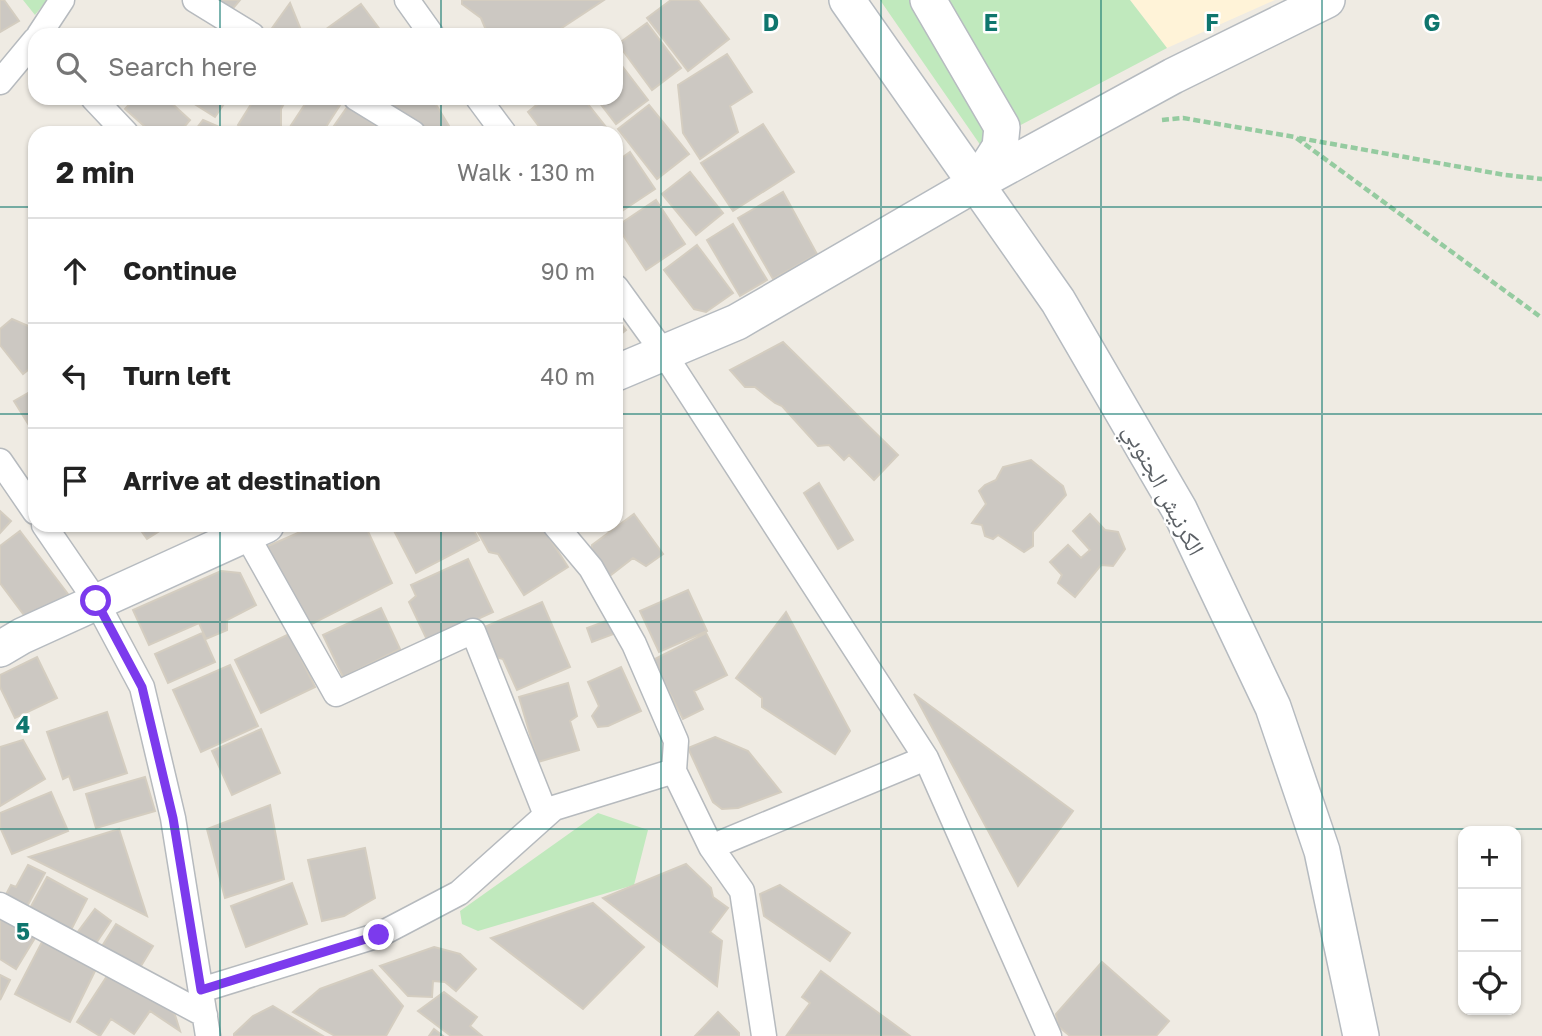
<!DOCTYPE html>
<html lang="en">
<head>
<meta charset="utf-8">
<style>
  body { margin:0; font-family:"Golos Text","Noto Naskh Arabic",sans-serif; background:#f2f2f2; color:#222 }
  .controls { position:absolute; right:21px; bottom:21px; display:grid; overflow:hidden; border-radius:14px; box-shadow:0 2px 5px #0004 }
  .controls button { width:63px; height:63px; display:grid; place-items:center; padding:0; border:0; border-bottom:2px solid #e0e0e0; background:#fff; color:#222; font:35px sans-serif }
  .stop { position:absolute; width:21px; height:21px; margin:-16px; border:5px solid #7c3aed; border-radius:50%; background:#fff }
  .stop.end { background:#7c3aed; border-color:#fff; box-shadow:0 2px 7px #0008 }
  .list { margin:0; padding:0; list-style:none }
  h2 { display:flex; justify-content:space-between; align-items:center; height:91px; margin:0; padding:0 28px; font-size:30px }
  h2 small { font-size:23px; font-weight:400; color:#767676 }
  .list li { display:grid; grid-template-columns:46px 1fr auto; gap:21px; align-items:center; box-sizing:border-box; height:105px; padding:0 28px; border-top:2px solid #e0e0e0 }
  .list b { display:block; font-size:26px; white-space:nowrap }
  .list em { font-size:23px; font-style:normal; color:#767676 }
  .icon { flex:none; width:38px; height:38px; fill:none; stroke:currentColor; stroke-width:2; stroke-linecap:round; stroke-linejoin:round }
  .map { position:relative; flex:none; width:1542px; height:1036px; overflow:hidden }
  .search { position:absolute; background:#fff; box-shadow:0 2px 5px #0004; left:28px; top:28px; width:595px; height:77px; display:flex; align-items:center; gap:18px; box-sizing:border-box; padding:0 24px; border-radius:21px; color:#767676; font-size:26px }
  .panel { position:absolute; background:#fff; box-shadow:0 2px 5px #0004; left:28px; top:126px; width:595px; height:406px; border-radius:21px }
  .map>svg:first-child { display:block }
  .commercial { fill:#fff3d8 }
  .green { fill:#c0e9bd }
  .building { fill:#ccc8c2; stroke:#d4cdc0; stroke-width:2 }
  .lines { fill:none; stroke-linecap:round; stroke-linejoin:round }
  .street-casing { stroke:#b6babe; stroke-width:27 }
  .secondary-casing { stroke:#b6bbc0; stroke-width:38 }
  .path { stroke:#95cba0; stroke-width:4.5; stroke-dasharray:7 3.5; stroke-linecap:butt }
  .street { stroke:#fff; stroke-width:24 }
  .secondary { stroke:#fff; stroke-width:35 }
  .route { stroke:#7c3aed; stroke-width:9 }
  .grid { fill:none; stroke:#0f766e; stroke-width:2; stroke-opacity:0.55 }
  .labels { text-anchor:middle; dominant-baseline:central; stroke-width:5; stroke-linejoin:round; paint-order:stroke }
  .street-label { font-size:24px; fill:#5b6065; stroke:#fff }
  .grid-label { font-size:23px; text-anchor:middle; font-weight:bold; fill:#0f766e; stroke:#fff; stroke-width:5; stroke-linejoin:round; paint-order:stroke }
</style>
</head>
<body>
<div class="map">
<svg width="1542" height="1036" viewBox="0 0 1542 1036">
  <rect width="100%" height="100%" fill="#efebe3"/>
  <!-- commercial -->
  <path class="commercial" d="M1130 0H1275L1167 48Z"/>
  <!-- green -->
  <path class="green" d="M23 0H47L35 15Z
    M880 0H1130L1167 48 981 146Z
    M598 813 648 830 634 885 478 931 462 924 460 911Z"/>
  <!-- building -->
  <path class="building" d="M0 0H4L19 21 0 32Z
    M214 0H240L229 13Z
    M462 0H604L551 35H488L481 18 462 4Z
    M671 0H698L729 39 688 71 647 18Z
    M290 3 303 35H276L270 31Z
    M361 4 384 35H318Z
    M647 23 681 68 652 90 618 44Z
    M727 54 752 92 730 106 738 132 700 159 683 133 678 85Z
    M616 58 648 100 616 124 596 98H616Z
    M135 98H166L190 120 179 133H152L125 109Z
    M185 98H228L215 117Z
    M255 98H287L281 109V127L277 133H250L238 125Z
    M309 98 344 99 322 133H286Z
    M391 98H432L449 126 438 133H426L387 102Z
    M545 98H583L610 132 544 133 528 112Z
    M649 105 689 154 657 179 618 129Z
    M348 106 386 133H329Z
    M203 120 233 133H193Z
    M763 124 794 172 733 211 701 163Z
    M630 152 655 189 616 215V162Z
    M690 172 723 213 696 235 662 194Z
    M783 192 817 254 773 279 738 218Z
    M656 200 685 244 646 270 617 226Z
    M733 224 767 280 740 296 707 240Z
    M697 245 733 293 706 312 694 309 664 270Z
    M616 317 626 330 616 338Z
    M12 319 35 329V364L23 374 0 345V329Z
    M783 342 898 455 874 480 849 455 844 460 829 445 818 446 782 406 775 403 755 387H745L730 370Z
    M35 389V435L14 401Z
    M1031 460 1063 486 1066 495 1033 532V546L1024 552 998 535 993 539 985 536 982 525 972 523 986 504 979 491 985 485 996 480 1003 467Z
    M819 483 853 540 838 549 804 493Z
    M0 511 11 521 0 533Z
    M634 514 663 554 646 566 633 558 607 578 591 557 592 545Z
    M1090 514 1105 530 1118 532 1125 549 1113 566 1101 565 1075 597 1058 583 1062 575 1050 562 1068 545 1081 558 1090 550 1073 531Z
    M137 525H169L147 539Z
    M316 525H365L392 583 304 628 259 550Z
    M391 525H471L479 540 416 573Z
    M474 525H541L568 567 524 595 498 554 489 552Z
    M20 531 68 594 30 623 0 583V546Z
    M468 559 493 612 428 642 409 602 416 596 411 585Z
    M221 571 240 573 256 605 227 620V630L206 639 199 623 149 645 133 610Z
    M688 590 707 631 659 652 640 611Z
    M542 602 570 667 517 690 503 659 491 656 480 629Z
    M381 608 400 649 343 677 323 635Z
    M786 612 850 731 835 754 762 707V698L736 678Z
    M614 618 619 632 592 642 587 628Z
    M202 633 215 662 168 683 155 654Z
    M706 633 727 675 694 691 703 709 683 719 653 660Z
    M289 634 315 687 261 713 235 660Z
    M37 657 57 698 15 718 0 687V675Z
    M230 665 258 726 201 752 173 690Z
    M621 667 641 711 608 726 598 727 592 716 599 706 588 682Z
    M568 683 577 716 570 721 579 750 538 762 519 697Z
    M914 694 1073 811 1018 886Z
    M107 712 127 773 74 790 69 776 63 779 47 732Z
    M261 729 280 773 232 795 212 751Z
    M715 737 748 751 781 792 738 808 722 809 713 802 688 748Z
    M23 740 45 779 0 806V747Z
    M145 777 155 811 96 828 86 794Z
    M51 792 68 831 12 854 0 827V813Z
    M270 805 284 879 225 898 207 829Z
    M119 829 147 916 29 857Z
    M365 848 375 898 344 916 322 921 308 860Z
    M686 864 711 888 713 897 728 908 710 932 722 941 717 986 603 898Z
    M28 865 45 873 24 912 3 900 11 885 16 887Z
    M47 877 87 899 70 932 29 910Z
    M292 883 307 924 246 947 231 906Z
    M780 885 850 933 830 961 764 916 760 894Z
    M593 903 644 947 583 1009 491 938Z
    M95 909 111 921 92 949 74 937Z
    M0 910 38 933 16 969 0 959Z
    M116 924 153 946 136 974 99 951Z
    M43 940 97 967 70 1022 15 994Z
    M434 947 460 954 476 969 456 991 445 982 433 981 432 997 408 996 380 966Z
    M1102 962 1169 1021 1156 1036H1070L1058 1026 1056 1014Z
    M113 967 164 1001 175 1015 180 1031 150 1011 134 1034 111 1019 100 1036 77 1022Z
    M372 970 403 1006 386 1036H335L293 1012 320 989Z
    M821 971 910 1036 787 1035 810 1003 802 997Z
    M0 975 10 980 0 1000Z
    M444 992 477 1017 470 1026 482 1036H451L418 1011Z
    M273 1006 323 1036H234V1034L253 1016Z
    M718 1012 739 1033V1036H695Z
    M434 1029 443 1036H429Z"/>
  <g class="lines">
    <defs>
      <path id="street" d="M195 0 252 35
        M407 0 432 35
        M39 35 62 0
        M0 82 35 40
        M93 98 126 133
        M356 98 413 133
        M478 98 504 133
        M616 287 663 352 926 758 1049 1036
        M0 461 35 512
        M44 525 96 601 142 687 173 818 208 1036
        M555 525 591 568 634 644 676 741 674 771
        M246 534 336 694 473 631 546 815
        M711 847 926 758
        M0 905 205 1015
        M201 990 379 935 459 893 554 808 674 771 711 847 742 891 764 1036"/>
      <path id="secondary" d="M847 0 1058 301 1179 509 1273 707 1322 851 1361 1036
        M928 0 1002 127 1000 147 977 183
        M616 373 737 322 977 183 1173 76 1327 0
        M0 649 22 636 266 525"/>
    </defs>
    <!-- street casing -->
    <use href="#street" class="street-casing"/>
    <!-- secondary casing -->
    <use href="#secondary" class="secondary-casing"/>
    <!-- path -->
    <path class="path" d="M1162 120 1183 118 1295 137 1542 318
      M1299 138 1505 175 1542 179"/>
    <!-- street -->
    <use href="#street" class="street"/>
    <!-- secondary -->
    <use href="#secondary" class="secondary"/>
  </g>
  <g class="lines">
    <!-- route -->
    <path class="route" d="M96 601 142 687 173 818 201 990 379 935"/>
  </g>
  <!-- grid -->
  <path class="grid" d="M220 0V35M441 0V35M661 0V1036M881 0V1036M1101 0V1036M1322 0V1036M220 98V133M441 98V133M0 207H35M616 207H1542M0 414H35M616 414H1542M220 525V1036M441 525V1036M0 622H1542M0 829H1542"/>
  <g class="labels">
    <!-- street labels -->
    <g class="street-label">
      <text transform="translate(1165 489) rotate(62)">الكرنيش الجنوبي</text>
    </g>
  </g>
  <g class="grid-label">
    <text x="771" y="31">D</text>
    <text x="991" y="31">E</text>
    <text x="1212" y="31">F</text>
    <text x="1432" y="31">G</text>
    <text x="23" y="733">4</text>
    <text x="23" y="940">5</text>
  </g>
</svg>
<div class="controls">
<button>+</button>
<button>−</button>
<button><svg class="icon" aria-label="locate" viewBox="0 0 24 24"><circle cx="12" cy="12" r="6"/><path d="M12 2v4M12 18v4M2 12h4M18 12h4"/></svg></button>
</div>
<div class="stop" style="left:96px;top:601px"></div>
<div class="stop end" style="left:379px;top:935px"></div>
<div class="search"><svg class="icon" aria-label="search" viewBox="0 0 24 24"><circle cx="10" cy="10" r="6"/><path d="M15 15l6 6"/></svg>Search here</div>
<section class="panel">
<h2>2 min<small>Walk · 130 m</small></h2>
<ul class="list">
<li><svg class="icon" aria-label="ahead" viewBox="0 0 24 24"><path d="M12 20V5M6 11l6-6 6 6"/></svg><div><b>Continue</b></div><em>90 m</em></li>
<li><svg class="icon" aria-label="left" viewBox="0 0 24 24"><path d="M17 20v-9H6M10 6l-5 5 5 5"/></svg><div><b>Turn left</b></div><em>40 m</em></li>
<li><svg class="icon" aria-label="arrive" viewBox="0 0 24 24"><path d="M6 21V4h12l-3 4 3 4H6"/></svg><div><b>Arrive at destination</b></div></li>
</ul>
</section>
</div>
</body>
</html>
